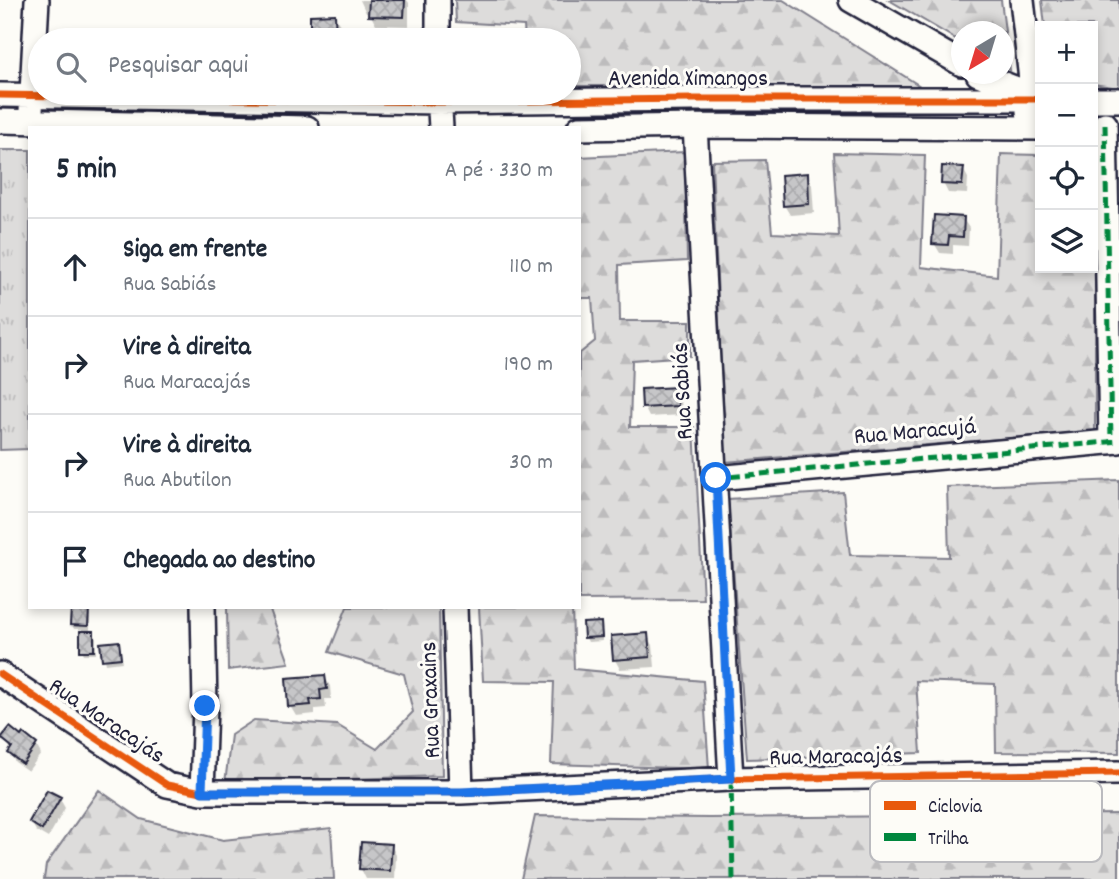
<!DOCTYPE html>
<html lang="pt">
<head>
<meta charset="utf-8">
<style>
  body { margin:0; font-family:Dekko,sans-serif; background:#f2f2f3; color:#1f2937 }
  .controls { position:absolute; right:21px; top:21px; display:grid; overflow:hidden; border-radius:0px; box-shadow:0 4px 10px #0003 }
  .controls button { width:63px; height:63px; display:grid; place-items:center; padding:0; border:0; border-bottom:2px solid #e0e1e3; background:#fff; color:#1f2937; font:35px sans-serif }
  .compass { position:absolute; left:951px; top:21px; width:63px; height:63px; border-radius:50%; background:#fff; box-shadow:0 4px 10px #0003; rotate:218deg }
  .stop { position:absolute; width:21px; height:21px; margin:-16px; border:5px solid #1a73e8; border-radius:50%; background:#fff }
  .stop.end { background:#1a73e8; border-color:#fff; box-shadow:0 2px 7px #0008 }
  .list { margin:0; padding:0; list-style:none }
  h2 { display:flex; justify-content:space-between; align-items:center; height:91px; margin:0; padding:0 28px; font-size:30px }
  h2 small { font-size:23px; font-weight:400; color:#747a83 }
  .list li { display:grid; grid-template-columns:46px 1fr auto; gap:21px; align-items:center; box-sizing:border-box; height:98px; padding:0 28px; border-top:2px solid #e0e1e3 }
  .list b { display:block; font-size:26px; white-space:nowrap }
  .list p { margin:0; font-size:23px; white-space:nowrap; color:#747a83 }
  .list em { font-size:23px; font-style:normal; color:#747a83 }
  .icon { flex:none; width:38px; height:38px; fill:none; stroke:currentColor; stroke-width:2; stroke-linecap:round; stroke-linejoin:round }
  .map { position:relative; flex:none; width:1119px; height:879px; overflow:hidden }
  .search { position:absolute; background:#fff; box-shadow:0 4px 10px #0003; left:28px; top:28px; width:553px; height:77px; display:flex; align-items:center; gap:18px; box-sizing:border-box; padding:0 24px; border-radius:38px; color:#747a83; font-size:26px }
  .panel { position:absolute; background:#fff; box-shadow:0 4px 10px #0003; left:28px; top:126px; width:553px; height:483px; border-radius:0px }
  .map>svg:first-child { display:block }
  .grass { fill:url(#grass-tufts); stroke:#807f8b; stroke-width:2 }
  .forest { fill:url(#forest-firs); stroke:#807f8b; stroke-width:2 }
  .shadow { fill:#0003 }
  .building { fill:url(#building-cross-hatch); stroke:#22223b; stroke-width:2 }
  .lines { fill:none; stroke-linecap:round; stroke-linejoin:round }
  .minor-casing { stroke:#22223b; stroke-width:28 }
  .minor { stroke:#fdfcf7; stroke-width:23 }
  .quiet { stroke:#00873e; stroke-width:5; stroke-dasharray:10 5; stroke-linecap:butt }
  .cycleway-casing { stroke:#fdfcf7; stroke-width:11 }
  .cycleway { stroke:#e8590c; stroke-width:7 }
  .route { stroke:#1a73e8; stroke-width:9 }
  .labels { text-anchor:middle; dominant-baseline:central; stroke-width:6; stroke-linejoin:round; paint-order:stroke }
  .street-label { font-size:24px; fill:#22223b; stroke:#fdfcf7 }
  .key { fill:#fdfcf7; stroke:#bbbbbf; stroke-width:2 }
  .key-label { font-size:19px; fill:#22223b }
</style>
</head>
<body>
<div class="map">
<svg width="1119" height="879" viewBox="0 0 1119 879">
  <defs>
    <pattern id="grass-tufts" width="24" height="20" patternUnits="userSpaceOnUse" patternTransform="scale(1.75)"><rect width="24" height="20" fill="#dddcdb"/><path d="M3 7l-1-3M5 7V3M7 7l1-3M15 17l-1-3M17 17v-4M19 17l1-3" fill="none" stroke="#bdbcbd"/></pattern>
    <pattern id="forest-firs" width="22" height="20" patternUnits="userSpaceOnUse" patternTransform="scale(1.75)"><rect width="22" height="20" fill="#dddcdb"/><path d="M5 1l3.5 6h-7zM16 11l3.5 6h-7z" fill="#bdbcbd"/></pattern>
    <pattern id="building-cross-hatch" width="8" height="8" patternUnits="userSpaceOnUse" patternTransform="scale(1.75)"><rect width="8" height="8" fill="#c6c6c8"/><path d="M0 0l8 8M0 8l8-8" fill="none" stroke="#aaaaad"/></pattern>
  </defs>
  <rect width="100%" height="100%" fill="#fdfcf7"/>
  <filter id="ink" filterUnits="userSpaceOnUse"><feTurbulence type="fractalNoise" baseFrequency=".0143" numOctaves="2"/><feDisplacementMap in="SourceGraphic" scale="14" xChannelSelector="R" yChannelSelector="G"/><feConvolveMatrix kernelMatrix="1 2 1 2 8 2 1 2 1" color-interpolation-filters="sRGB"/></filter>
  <g filter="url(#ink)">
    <!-- grass -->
    <path class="grass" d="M0 150H30V449L0 450Z"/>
    <!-- forest -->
    <path class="forest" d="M455 0H783L920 86H569V40H525L524 26 456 22Z
      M889 0H1001L1010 70 1004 66V32H962L961 42Z
      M1042 0H1119V88L1093 84V26H1045Z
      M685 152 687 261 619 265 620 321H690V356L632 360 630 427H694L703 599 579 600V354L595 341 592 298H579V157Z
      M834 153 925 155 921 267 997 276 1001 154 1040 155V268H1093V157H1095V431L725 462 712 161 765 160 772 233 839 236Z
      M1119 480V753L996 752 995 684 916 681 921 753 747 759 728 499 843 492 850 555 949 557 947 487Z
      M227 607H269L289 663 228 670Z
      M347 607H439L442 776 225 783 231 735 254 720 337 725 377 749 413 712 404 674 329 652Z
      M479 607H572L574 669 703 681 709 769 551 764 554 682 483 681Z
      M99 790 141 819 223 840 331 828 334 879H44L46 865Z
      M1119 814V879H521L535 816 709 818Z"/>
    <!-- shadow -->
    <path class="shadow" d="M360 0H407L409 3V26L376 25 370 14 366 13Z
      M311 16H334L340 25V40H312Z
      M963 169 968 178 967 194 948 193 943 183Z
      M807 175 812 185 814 213 790 215 784 205Z
      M963 219 969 228 968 246 953 245V254L940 253 934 243Z
      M676 389 681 398 682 415 649 417 644 407Z
      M88 611 90 615V633H93L96 637V654H84L82 650V629H74L72 625Z
      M600 624 603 641 588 642 586 638Z
      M647 635 653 645 655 667 620 669 615 660 613 638Z
      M118 643 122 662 106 664 102 645Z
      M324 676 330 686 331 699H325L326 708 315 709V714L296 716 290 706Z
      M3 738 36 745 41 754 28 771 15 762 10 753 12 750Z
      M60 799 65 808 48 838 36 831 31 822Z
      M391 845 396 855 395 879H366L361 869Z"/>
    <!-- building -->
    <path class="building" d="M369 0H405L404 17 368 16Z
      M335 14 336 40H310V15Z
      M942 166 964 167 962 185 941 184Z
      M808 173 809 204 783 206 781 175Z
      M934 215 964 217 963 237 949 236 948 245 932 244Z
      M677 387 678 406 642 408 641 389Z
      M71 608 89 609 88 626 70 625Z
      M601 622 602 637 584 638 583 623Z
      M80 631H94V651H80Z
      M648 633 650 657 613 660 611 636Z
      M119 641 121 658 102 660 100 643Z
      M325 675 327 689 320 690 321 699 310 700 311 705 288 707 286 678Z
      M10 727 21 736 23 733 37 744 23 764 8 753 12 747 1 738Z
      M47 790 61 797 42 830 29 822Z
      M361 842 392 844 390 871 359 869Z"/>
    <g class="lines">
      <defs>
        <path id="minor" d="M438 0V40
          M851 0 962 64
          M1022 0 1031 80 1028 112
          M978 74 1030 94
          M439 93 441 128
          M0 95 439 102 693 99H1040
          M1093 100H1119
          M31 111 37 0
          M0 121 307 128
          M1105 124 1111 441
          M695 126 731 779
          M579 128 695 126 1040 128
          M716 478 1119 441
          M455 607 461 792
          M0 674 167 785 202 792H461L731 779 1119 773
          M202 792 205 706 203 607"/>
      </defs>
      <!-- minor casing -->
      <use href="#minor" class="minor-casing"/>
      <!-- minor -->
      <use href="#minor" class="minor"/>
      <!-- quiet -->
      <path class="quiet" d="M1105 124 1111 441
        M716 478 1119 441
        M731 779 733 879"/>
      <defs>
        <path id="cycleway" d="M0 95 439 102 693 99H1040
          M0 674 167 785 202 792H461L731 779 1119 773"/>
      </defs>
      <!-- cycleway casing -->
      <use href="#cycleway" class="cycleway-casing"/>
      <!-- cycleway -->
      <use href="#cycleway" class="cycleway"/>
    </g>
  </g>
  <g class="lines" filter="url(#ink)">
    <!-- route -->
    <path class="route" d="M205 706 202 792H461L731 779 716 478"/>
  </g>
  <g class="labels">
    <!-- street labels -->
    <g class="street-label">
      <text x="688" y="80">Avenida Ximangos</text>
      <text transform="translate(684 391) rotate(-93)">Rua Sabiás</text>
      <text transform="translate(915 433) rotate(-5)">Rua Maracujá</text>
      <text transform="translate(432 700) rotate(-92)">Rua Graxains</text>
      <text transform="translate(106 722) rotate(34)">Rua Maracajás</text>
      <text transform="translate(836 758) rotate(-1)">Rua Maracajás</text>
    </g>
  </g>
  <!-- legend -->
  <rect x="870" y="781" width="232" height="81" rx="10" class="key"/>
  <rect x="884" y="801" width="32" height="9" fill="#e8590c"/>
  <rect x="884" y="833" width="32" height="8" fill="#00873e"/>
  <g class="key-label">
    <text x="928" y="812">Ciclovia</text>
    <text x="928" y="844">Trilha</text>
  </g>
</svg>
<div class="controls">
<button>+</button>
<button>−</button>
<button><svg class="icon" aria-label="locate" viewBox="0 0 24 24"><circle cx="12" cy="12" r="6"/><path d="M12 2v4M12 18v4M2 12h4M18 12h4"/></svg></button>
<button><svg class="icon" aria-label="layers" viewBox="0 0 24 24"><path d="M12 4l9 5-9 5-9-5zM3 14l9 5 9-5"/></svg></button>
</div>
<svg class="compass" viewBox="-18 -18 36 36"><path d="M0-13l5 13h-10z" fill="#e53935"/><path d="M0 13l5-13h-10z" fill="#747a83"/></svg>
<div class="stop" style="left:716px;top:478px"></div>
<div class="stop end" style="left:205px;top:706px"></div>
<div class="search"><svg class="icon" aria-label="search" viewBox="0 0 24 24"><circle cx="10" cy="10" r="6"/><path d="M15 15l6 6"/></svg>Pesquisar aqui</div>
<section class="panel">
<h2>5 min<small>A pé · 330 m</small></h2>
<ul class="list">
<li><svg class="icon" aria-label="ahead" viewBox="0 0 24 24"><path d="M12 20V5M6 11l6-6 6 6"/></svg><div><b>Siga em frente</b><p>Rua Sabiás</p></div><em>110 m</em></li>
<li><svg class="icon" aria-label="right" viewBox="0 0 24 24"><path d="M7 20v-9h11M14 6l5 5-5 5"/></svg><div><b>Vire à direita</b><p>Rua Maracajás</p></div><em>190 m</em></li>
<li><svg class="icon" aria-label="right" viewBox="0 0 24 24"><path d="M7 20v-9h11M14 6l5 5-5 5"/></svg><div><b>Vire à direita</b><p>Rua Abutilon</p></div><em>30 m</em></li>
<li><svg class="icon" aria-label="arrive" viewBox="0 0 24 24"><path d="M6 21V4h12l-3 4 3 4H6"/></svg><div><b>Chegada ao destino</b></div></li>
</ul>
</section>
</div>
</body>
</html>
